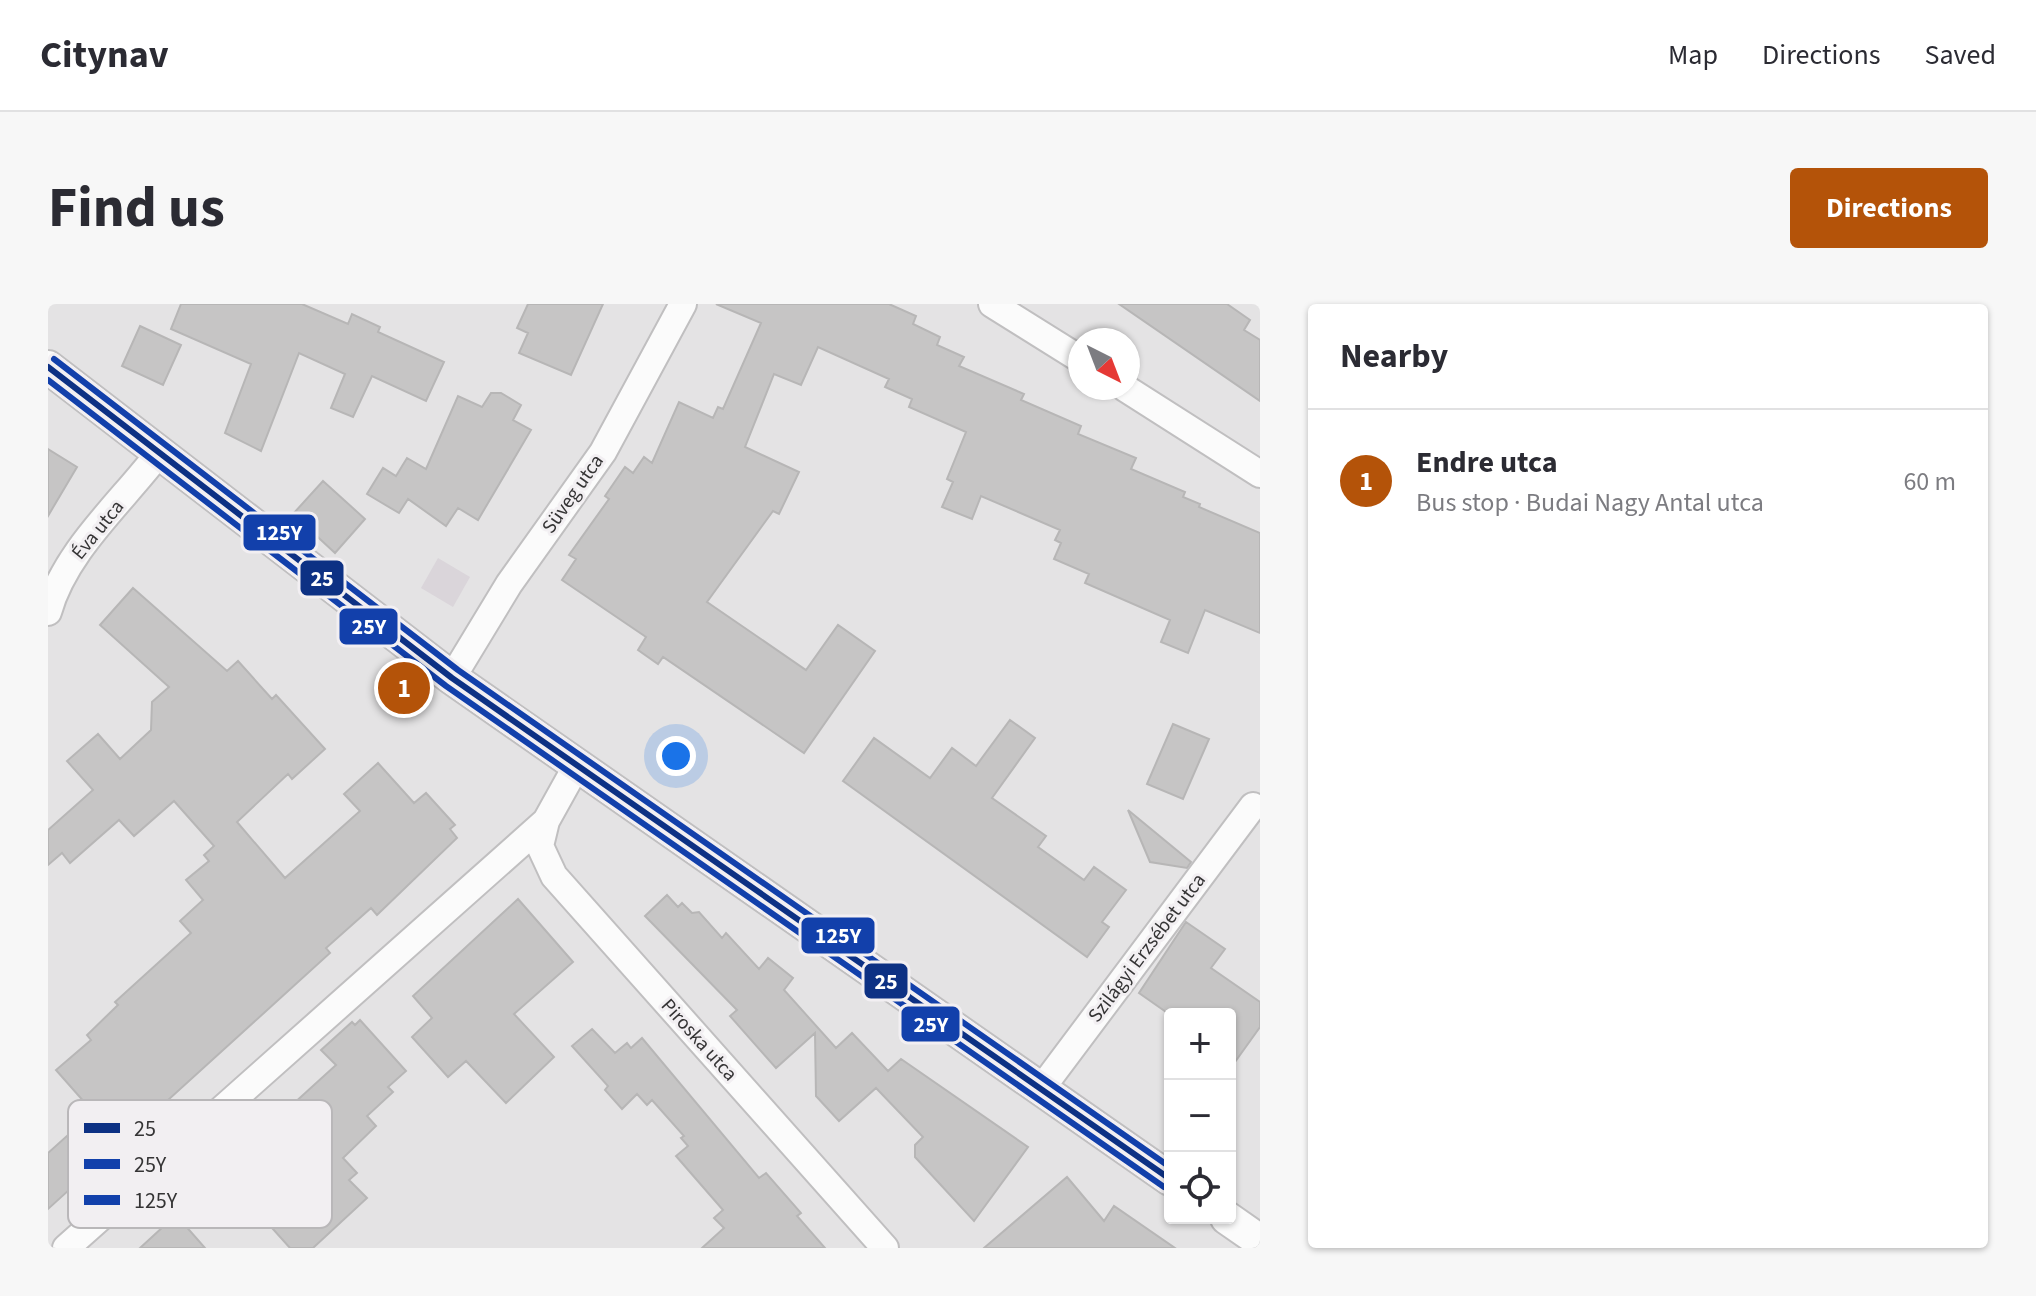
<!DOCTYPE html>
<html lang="en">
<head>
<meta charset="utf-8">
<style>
  body { margin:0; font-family:"Source Sans 3",sans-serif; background:#f7f7f7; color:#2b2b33 }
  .controls { position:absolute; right:24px; bottom:24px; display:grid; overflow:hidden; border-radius:8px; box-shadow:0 2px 6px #0004 }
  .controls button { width:72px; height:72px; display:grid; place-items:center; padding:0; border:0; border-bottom:2px solid #e1e1e2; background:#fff; color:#2b2b33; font:40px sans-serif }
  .compass { position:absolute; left:1020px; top:24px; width:72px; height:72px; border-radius:50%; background:#fff; box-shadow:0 2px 6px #0004; rotate:138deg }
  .you { position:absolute; left:628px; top:452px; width:28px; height:28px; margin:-20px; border:6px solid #fff; border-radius:50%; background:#1a73e8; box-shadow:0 0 0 12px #1a73e833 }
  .badge { display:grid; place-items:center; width:52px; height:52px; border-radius:50%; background:#b45309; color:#fff; font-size:26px; font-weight:700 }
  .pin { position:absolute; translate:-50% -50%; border:4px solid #fff; box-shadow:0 2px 8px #0006 }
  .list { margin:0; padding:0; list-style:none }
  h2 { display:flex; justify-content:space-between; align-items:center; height:104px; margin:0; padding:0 32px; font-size:34px }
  h2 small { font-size:26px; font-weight:400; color:#7c7c81 }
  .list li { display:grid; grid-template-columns:52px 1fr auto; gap:24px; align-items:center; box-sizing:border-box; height:144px; padding:0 32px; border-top:2px solid #e1e1e2 }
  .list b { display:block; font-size:30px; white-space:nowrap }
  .list p { margin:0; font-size:26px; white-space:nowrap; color:#7c7c81 }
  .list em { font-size:26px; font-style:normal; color:#7c7c81 }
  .icon { flex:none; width:44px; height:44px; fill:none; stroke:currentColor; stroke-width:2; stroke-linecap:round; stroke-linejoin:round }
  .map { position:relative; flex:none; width:1212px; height:944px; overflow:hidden; border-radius:8px }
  header { display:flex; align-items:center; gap:48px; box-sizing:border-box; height:112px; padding:0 40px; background:#fff; border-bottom:2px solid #e1e1e2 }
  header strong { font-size:38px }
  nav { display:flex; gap:44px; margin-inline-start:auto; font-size:28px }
  .intro { display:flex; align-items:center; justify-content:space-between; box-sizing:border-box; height:192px; padding:0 48px }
  h1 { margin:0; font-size:56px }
  .button { padding:20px 36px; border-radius:8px; background:#b45309; color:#fff; font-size:28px; font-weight:700 }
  main { display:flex; gap:48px; padding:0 48px }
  aside { flex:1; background:#fff; border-radius:8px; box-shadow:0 2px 6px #0004 }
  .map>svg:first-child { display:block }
  .built { fill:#dad5da }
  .building { fill:#c6c5c5; stroke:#b7b6b6; stroke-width:2 }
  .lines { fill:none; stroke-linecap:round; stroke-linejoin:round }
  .minor-casing { stroke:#c0bfc0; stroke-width:30 }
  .tertiary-casing { stroke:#c0bfc0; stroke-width:36 }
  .minor { stroke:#fbfbfb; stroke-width:26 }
  .tertiary { stroke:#fbfbfb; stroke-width:32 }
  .bus-1-casing { stroke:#f2eff2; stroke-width:12 }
  .bus-2-casing { stroke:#f2eff2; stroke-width:12 }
  .bus-3-casing { stroke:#f2eff2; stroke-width:12 }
  .bus-1 { stroke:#0d3184; stroke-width:6 }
  .bus-2 { stroke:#1240ab; stroke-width:6 }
  .bus-3 { stroke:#1240ab; stroke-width:6 }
  .labels { text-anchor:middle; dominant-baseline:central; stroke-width:6; stroke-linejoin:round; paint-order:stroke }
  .street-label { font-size:20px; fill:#353435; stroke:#f2eff2 }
  .key { fill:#f2eff2; stroke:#b9b7b9; stroke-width:2 }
  .key-label { font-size:22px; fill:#353435 }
  .line-badge { stroke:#f2eff2; stroke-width:3 }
  .badge-label { font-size:22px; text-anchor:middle; font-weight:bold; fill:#fff }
</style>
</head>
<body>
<header>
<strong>Citynav</strong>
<nav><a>Map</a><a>Directions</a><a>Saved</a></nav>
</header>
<div class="intro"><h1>Find us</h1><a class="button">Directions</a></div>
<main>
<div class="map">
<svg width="1212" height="944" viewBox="0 0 1212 944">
  <rect width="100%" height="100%" fill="#e4e3e4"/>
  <!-- built -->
  <path class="built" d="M390 254 422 273 405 303 373 284Z"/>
  <!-- building -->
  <path class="building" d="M133 0H254L300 20 304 10 332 23 330 28 396 58 378 97 324 72 305 113 283 104 297 70 251 49 213 147 177 129 203 60 123 25Z
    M480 0H555L523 71 471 49 480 29 469 24Z
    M668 0H841L868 12 865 20 892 33 889 41 916 53 911 62 976 90 973 96 1033 122 1030 130 1088 154 1083 165 1137 188 1135 193 1152 200 1151 203 1212 229V329L1157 306 1140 349 1113 338 1122 316 1037 279 1041 270 1006 255 1013 239 1007 236 1012 226 933 192 924 215 894 203 905 178 899 175 918 128 861 103 864 95 837 83 841 75 770 43 753 81 726 70 697 143 751 168 731 210 725 207 659 298 758 366 790 321 827 347 756 449 615 353 610 360 590 346 598 333 514 276 528 255 521 251 561 195 557 192 577 163 585 169 596 153 604 159 631 98 665 114 670 103 675 105 713 19Z
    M1071 0H1179L1202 16 1196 26 1212 36V97Z
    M92 22 133 41 115 81 74 62Z
    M443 89H453L473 101 465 116 483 126 430 216 410 204 398 222 360 195 351 209 319 190 335 164 348 172 359 154 378 165 410 92 434 103Z
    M0 145 29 163 0 212Z
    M275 177 317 215 287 249 245 210Z
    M85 284 179 367 190 357 224 395 228 391 277 445 244 475 240 470 189 518 237 574 312 507 296 490 330 459 366 499 378 489 407 521 402 525 409 534 329 611 323 604 278 644 282 649 0 905V849L39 814 32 806 38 800 8 766 43 736 39 731 70 701 67 698 143 629 132 617 155 596 138 576 161 557 156 551 166 542 126 497 86 532 71 516 22 559 14 549 0 561V526L45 486 19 457 50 430 72 455 103 426 104 398 121 383 52 321Z
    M962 416 987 434 944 494 998 532 990 543 1036 576 1046 563 1078 586 1054 618 1061 623 1039 653 795 477 826 434 882 474 904 444 928 462Z
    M1125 420 1161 435 1135 495 1099 480Z
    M1080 506 1143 558 1139 564 1102 558Z
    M619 591 630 603 634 599 644 609 651 608 674 634 678 629 711 665 720 654 745 674 736 686 788 744 804 729 840 767 853 755 980 843 926 917 867 853V841L875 833 828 784 791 817 768 792 767 729 728 764 682 712 689 706 597 612Z
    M470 595 525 658 466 710 506 753 458 799 418 757 400 773 364 733 384 714 365 692Z
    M1138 618 1177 645 1163 664 1212 698V723L1182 765V710H1121L1091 689Z
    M312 716 358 767 340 783 345 788 319 812 328 822 295 854 309 869 301 876 319 894 265 944H242L206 904 200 909 167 871 288 761 273 746 304 718 307 721Z
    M544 725 567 749 579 739 583 744 594 734 711 874 718 869 753 909 749 912 777 944H654L676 924 666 914 675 906 628 852 640 842 633 834 636 832 604 796 599 801 589 790 574 805 557 786 560 782 524 742Z
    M1019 873 1056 917 1066 902 1127 944H936Z
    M128 911 157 944H92Z"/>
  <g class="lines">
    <defs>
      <path id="minor" d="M944 0 1032 55
        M1077 84 1212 170
        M0 308C17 247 73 199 111 149
        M404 374 461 280 555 148 635 0
        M498 517 492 542 506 572 837 944
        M993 785 1205 502
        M18 944 498 517 528 463"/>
      <path id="tertiary" d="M0 63 404 374 1122 875
        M1179 914 1212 937"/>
    </defs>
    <!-- minor casing -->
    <use href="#minor" class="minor-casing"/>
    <!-- tertiary casing -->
    <use href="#tertiary" class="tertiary-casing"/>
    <!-- minor -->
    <use href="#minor" class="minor"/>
    <!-- tertiary -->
    <use href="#tertiary" class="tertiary"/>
    <defs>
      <path id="bus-1" d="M0 63 404 374 1122 875"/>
      <path id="bus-2" d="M0 76 398 382 1116 883"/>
      <path id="bus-3" d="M6 55 410 366 1122 863"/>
    </defs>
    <!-- bus-1 casing -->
    <use href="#bus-1" class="bus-1-casing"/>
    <!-- bus-2 casing -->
    <use href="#bus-2" class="bus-2-casing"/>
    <!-- bus-3 casing -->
    <use href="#bus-3" class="bus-3-casing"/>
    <!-- bus-1 -->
    <use href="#bus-1" class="bus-1"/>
    <!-- bus-2 -->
    <use href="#bus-2" class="bus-2"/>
    <!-- bus-3 -->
    <use href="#bus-3" class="bus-3"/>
  </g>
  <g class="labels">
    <!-- street labels -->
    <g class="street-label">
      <text transform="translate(525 190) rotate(-55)">Süveg utca</text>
      <text transform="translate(50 226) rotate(-51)">Éva utca</text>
      <text transform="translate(1099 644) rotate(-53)">Szilágyi Erzsébet utca</text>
      <text transform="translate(651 736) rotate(48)">Piroska utca</text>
    </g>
  </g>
  <!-- legend -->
  <rect x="20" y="796" width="264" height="128" rx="12" class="key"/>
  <rect x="36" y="819" width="36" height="10" fill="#0d3184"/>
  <rect x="36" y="855" width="36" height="10" fill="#1240ab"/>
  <rect x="36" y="891" width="36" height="10" fill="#1240ab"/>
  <g class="key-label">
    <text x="86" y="832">25</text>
    <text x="86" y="868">25Y</text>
    <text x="86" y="904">125Y</text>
  </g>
  <g class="line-badge">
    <rect x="194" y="209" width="75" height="39" rx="8" fill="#1240ab"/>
    <rect x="251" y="255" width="46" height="38" rx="8" fill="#0d3184"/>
    <rect x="290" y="303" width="61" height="39" rx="8" fill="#1240ab"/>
    <rect x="752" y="612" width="76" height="39" rx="8" fill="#1240ab"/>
    <rect x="815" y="658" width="46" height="38" rx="8" fill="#0d3184"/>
    <rect x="852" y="701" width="61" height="38" rx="8" fill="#1240ab"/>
  </g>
  <g class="badge-label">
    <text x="231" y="236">125Y</text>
    <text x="274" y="282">25</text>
    <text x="321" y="330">25Y</text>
    <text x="790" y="639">125Y</text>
    <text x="838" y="685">25</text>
    <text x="883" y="728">25Y</text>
  </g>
</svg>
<div class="controls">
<button>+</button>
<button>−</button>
<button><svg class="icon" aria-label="locate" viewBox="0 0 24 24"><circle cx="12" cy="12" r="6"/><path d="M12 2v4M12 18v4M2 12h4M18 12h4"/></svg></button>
</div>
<svg class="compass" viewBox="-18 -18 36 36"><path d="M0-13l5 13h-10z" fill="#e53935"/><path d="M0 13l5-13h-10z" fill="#7c7c81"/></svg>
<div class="you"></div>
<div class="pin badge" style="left:356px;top:384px">1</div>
</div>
<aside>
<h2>Nearby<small></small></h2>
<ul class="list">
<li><span class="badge">1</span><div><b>Endre utca</b><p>Bus stop · Budai Nagy Antal utca</p></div><em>60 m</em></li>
</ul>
</aside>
</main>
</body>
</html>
